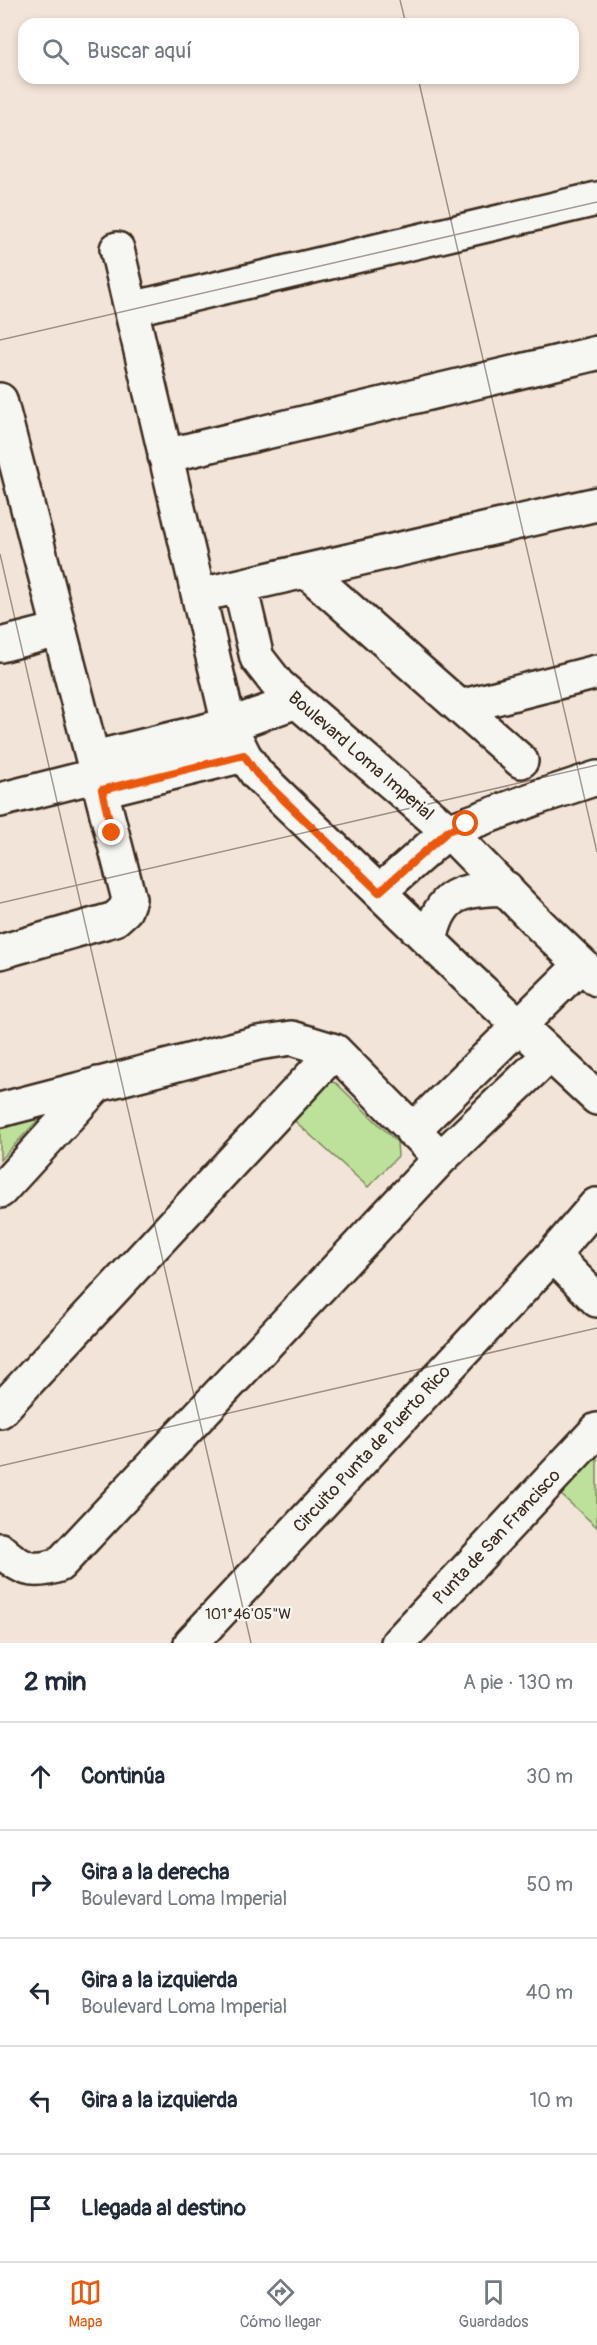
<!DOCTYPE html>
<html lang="es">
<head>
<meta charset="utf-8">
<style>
  body { margin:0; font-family:Pangolin,sans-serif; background:#f6f6f7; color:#1f2937 }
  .stop { position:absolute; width:18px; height:18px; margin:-14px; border:4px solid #ea580c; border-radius:50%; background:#fff }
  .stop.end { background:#ea580c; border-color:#fff; box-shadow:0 2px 6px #0008 }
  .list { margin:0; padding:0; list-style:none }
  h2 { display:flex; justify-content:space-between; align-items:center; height:78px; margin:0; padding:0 24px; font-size:26px }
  h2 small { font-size:20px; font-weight:400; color:#747a83 }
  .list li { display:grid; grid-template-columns:39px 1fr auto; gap:18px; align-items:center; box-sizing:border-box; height:108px; padding:0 24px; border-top:2px solid #e0e1e3 }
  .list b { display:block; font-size:22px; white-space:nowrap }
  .list p { margin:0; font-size:20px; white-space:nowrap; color:#747a83 }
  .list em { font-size:20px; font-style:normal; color:#747a83 }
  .icon { flex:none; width:33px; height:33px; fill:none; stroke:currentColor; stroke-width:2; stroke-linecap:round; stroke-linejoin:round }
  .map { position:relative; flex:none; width:597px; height:1643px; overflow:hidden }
  .search { position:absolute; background:#fff; box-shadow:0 3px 9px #0003; left:18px; right:18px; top:18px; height:66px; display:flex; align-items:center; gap:15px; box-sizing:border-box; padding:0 21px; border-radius:18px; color:#747a83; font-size:22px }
  .sheet { height:618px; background:#fff }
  nav { display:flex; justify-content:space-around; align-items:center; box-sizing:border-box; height:84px; border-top:2px solid #e0e1e3; background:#fff; font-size:16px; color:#747a83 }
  nav a { display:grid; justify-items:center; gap:3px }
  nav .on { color:#ea580c }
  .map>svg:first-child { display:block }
  .green { fill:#bde19b; stroke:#7c865c; stroke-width:1.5 }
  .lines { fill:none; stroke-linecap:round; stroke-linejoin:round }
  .minor-casing { stroke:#3b2a1e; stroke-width:38 }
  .minor { stroke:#f6f6f2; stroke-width:33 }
  .route { stroke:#ea580c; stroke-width:8 }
  .ticks { fill:none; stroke:#3b2a1e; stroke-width:1.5; stroke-opacity:0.45 }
  .labels { text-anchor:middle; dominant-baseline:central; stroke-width:4.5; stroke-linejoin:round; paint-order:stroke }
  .street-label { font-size:18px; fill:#3b2a1e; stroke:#f6f6f2 }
  .ticks-label { font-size:15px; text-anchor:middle; fill:#3b2a1e; stroke:#f6f6f2; stroke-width:4.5; stroke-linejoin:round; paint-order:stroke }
</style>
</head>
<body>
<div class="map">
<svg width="597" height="1643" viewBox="0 0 597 1643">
  <rect width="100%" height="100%" fill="#f2e4d8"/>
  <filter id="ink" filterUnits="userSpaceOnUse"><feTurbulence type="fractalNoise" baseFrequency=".0167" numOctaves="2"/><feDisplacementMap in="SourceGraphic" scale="12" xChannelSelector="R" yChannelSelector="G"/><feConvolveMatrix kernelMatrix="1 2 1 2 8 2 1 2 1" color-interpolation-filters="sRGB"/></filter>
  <g filter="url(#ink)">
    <!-- green -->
    <path class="green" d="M327 1081 336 1083 397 1142 398 1156 368 1187 287 1114Z
      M42 1116 0 1160V1124Z
      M597 1437V1527L551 1486Z"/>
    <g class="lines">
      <defs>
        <path id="minor" d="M117 249 229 725 244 755 257 774 470 980 597 1098
          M131 309 597 199
          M0 400 129 899 125 910 115 919 0 952
          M165 456 597 353
          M306 571 521 761
          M240 586 257 658 278 685 448 831 542 927 597 979
          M218 591 597 504
          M0 645 59 630
          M460 707 597 672
          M94 758 229 725 297 701
          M102 790 244 755
          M0 800 98 775
          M379 892 448 831 539 797 597 778
          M430 941C440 892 460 890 506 888
          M0 1110 258 1043 292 1038 335 1051 441 1158
          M412 1131 581 965
          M0 1191 98 1084
          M553 1255 597 1300
          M0 1411 335 1051
          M0 1550C21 1569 32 1574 59 1565L441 1158 550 1054
          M191 1643 553 1255 596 1205
          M398 1643 597 1430"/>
      </defs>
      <!-- minor casing -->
      <use href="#minor" class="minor-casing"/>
      <!-- minor -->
      <use href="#minor" class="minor"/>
    </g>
  </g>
  <g class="lines" filter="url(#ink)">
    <!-- route -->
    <path class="route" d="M112 833 102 790 244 755 257 774 379 892 448 831 466 824"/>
  </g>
  <!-- ticks -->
  <path class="ticks" d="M400 0 406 24M418 78 597 852M0 340 597 202M0 554 251 1643M0 903 597 765M0 1466 597 1328"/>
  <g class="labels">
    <!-- street labels -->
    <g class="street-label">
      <text transform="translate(361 756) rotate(41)">Boulevard Loma Imperial</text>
      <text transform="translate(372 1449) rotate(-47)">Circuito Punta de Puerto Rico</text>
      <text transform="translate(497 1537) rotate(-47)">Punta de San Francisco</text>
    </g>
  </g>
  <g class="ticks-label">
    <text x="248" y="1619">101°46'05"W</text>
  </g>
</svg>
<div class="stop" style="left:466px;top:824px"></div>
<div class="stop end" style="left:112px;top:833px"></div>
<div class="search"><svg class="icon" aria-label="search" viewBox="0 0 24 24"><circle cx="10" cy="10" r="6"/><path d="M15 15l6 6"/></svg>Buscar aquí</div>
</div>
<section class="sheet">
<h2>2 min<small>A pie · 130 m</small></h2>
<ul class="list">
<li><svg class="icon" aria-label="ahead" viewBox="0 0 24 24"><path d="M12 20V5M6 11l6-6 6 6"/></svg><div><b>Continúa</b></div><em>30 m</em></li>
<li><svg class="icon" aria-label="right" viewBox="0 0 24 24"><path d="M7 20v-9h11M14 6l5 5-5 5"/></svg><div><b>Gira a la derecha</b><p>Boulevard Loma Imperial</p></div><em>50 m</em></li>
<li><svg class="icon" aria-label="left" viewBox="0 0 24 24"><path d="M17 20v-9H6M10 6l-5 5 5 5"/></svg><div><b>Gira a la izquierda</b><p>Boulevard Loma Imperial</p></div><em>40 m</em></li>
<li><svg class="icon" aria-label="left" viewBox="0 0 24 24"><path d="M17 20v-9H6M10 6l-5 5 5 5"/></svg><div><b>Gira a la izquierda</b></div><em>10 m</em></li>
<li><svg class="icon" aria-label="arrive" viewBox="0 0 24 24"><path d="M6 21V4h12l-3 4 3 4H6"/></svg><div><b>Llegada al destino</b></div></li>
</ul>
</section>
<nav>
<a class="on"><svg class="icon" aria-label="map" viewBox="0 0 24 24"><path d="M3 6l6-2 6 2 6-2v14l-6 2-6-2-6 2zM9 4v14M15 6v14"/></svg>Mapa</a>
<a><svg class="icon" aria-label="directions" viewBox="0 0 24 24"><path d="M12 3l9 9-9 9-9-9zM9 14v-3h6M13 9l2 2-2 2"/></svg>Cómo llegar</a>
<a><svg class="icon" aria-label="saved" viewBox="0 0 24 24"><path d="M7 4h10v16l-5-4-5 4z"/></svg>Guardados</a>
</nav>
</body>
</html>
